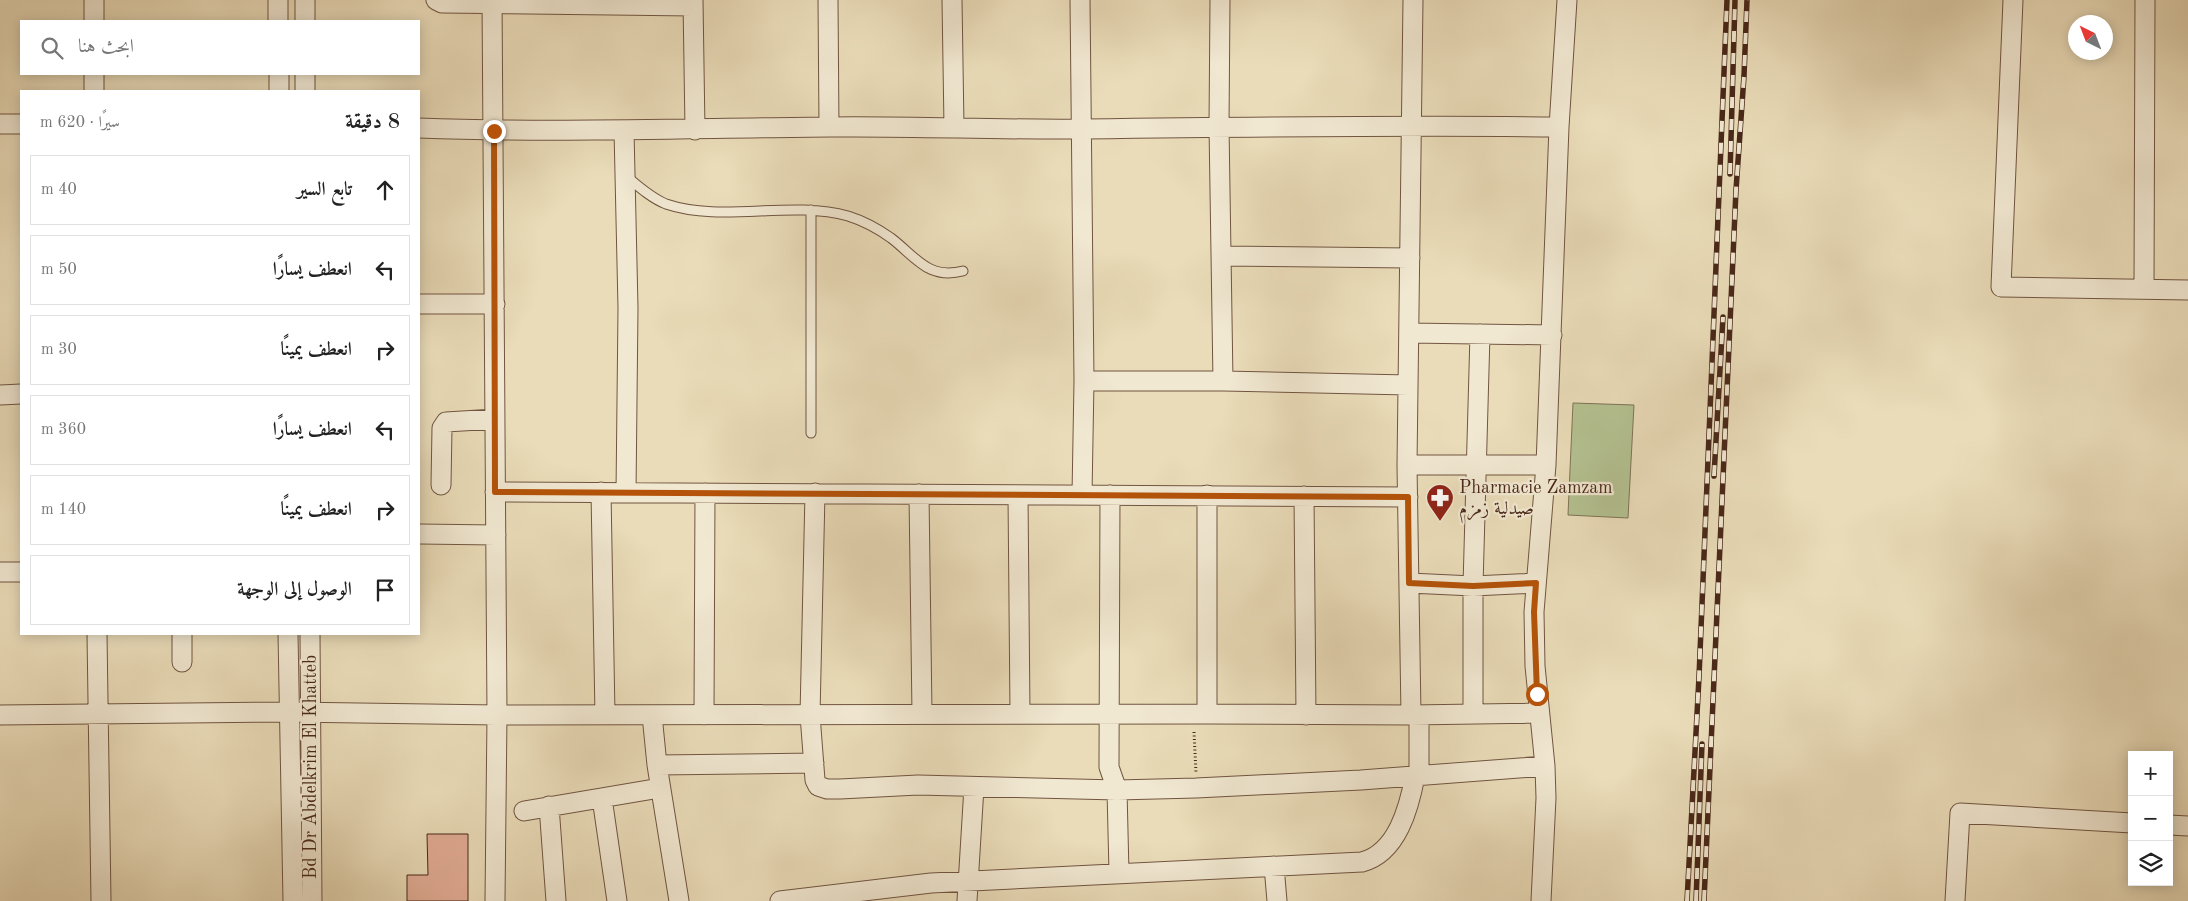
<!DOCTYPE html>
<html lang="ar">
<head>
<meta charset="utf-8">
<style>
  body { margin:0; font-family:"Old Standard TT",Amiri,serif; background:#f2f2f2; color:#222; direction:rtl }
  .controls { position:absolute; right:15px; bottom:15px; display:grid; overflow:hidden; border-radius:0px; box-shadow:0 2px 12px #0003 }
  .controls button { width:45px; height:45px; display:grid; place-items:center; padding:0; border:0; border-bottom:1px solid #e0e0e0; background:#fff; color:#222; font:25px sans-serif }
  .compass { position:absolute; left:2068px; top:15px; width:45px; height:45px; border-radius:50%; background:#fff; box-shadow:0 2px 12px #0003; rotate:318deg }
  .stop { position:absolute; width:15px; height:15px; margin:-11px; border:4px solid #b45309; border-radius:50%; background:#fff }
  .stop.end { background:#b45309; border-color:#fff; box-shadow:0 1px 5px #0008 }
  .list { margin:0; padding:0; list-style:none }
  h2 { display:flex; justify-content:space-between; align-items:center; height:65px; margin:0; padding:0 20px; font-size:21px }
  h2 small { font-size:16px; font-weight:400; color:#767676 }
  .list li { display:grid; grid-template-columns:32px 1fr auto; gap:15px; align-items:center; box-sizing:border-box; height:70px; margin:0 10px 10px; padding:0 10px; border:1px solid #e0e0e0; border-radius:0px }
  .list b { display:block; font-size:19px; white-space:nowrap }
  .list em { font-size:16px; font-style:normal; color:#767676 }
  .icon { flex:none; width:28px; height:28px; fill:none; stroke:currentColor; stroke-width:2; stroke-linecap:round; stroke-linejoin:round }
  .map { position:relative; flex:none; width:2188px; height:901px; overflow:hidden; direction:ltr }
  .search { position:absolute; background:#fff; box-shadow:0 2px 12px #0003; left:20px; top:20px; width:400px; height:55px; display:flex; align-items:center; gap:12px; box-sizing:border-box; padding:0 18px; border-radius:0px; color:#767676; font-size:19px }
  .panel { position:absolute; background:#fff; box-shadow:0 2px 12px #0003; left:20px; top:90px; width:400px; height:545px; border-radius:0px; direction:rtl }
  .map>svg:first-child { display:block }
  .green { fill:#b4c191; stroke:#7e7455 }
  .building { fill:#e2ad96; stroke:#492819 }
  .lines { fill:none; stroke-linecap:round; stroke-linejoin:round }
  .lane-casing { stroke:#715541; stroke-width:11 }
  .street-casing { stroke:#715541; stroke-width:21 }
  .path { stroke:#492819; stroke-width:3; stroke-dasharray:1 2.5; stroke-linecap:butt }
  .lane { stroke:#f1e8d2; stroke-width:9 }
  .street { stroke:#f1e8d2; stroke-width:19 }
  .rail-casing { stroke:#492819; stroke-width:5.5 }
  .rail { stroke:#f1e8d2; stroke-width:4; stroke-dasharray:11; stroke-linecap:butt }
  .route { stroke:#b45309; stroke-width:6 }
  .labels { text-anchor:middle; dominant-baseline:central; stroke-width:4.5; stroke-linejoin:round; paint-order:stroke }
  .poi-label { font-size:18px; fill:#492819; stroke:#f1e8d2; text-anchor:start }
  .street-label { font-size:18px; fill:#492819; stroke:#f1e8d2 }
</style>
</head>
<body>
<div class="map">
<svg width="2188" height="901" viewBox="0 0 2188 901">
  <rect width="100%" height="100%" fill="#eadcb9"/>
  <filter id="stains"><feTurbulence type="fractalNoise" baseFrequency=".004" numOctaves="4"/><feColorMatrix values="0 0 0 0 .2 0 0 0 0 .09 0 0 0 0 .02 0 0 0 .5 -.17"/></filter>
  <radialGradient id="worn" r=".72"><stop offset=".6" stop-color="#630" stop-opacity="0"/><stop offset="1" stop-color="#630" stop-opacity=".3"/></radialGradient>
  <!-- green -->
  <path class="green" d="M1573 403 1634 405 1628 518 1568 515Z"/>
  <!-- building -->
  <path class="building" d="M427 834H468V901H407V875H428Z"/>
  <g class="lines">
    <defs>
      <path id="lane" d="M626 176C638 186 651 198 666 204 722 223 790 200 848 216 864 221 877 228 891 238 916 257 928 280 963 271
        M811 210V433"/>
      <path id="street" d="M94 0V21
        M278 0V21
        M436 0 442 3 693 6
        M492 0 497 715 495 901
        M693 0 695 130
        M828 0 829 127
        M952 0 954 127
        M1080 0 1084 381 1082 495
        M1220 0 1219 126 1223 381
        M2013 0 2001 287 2188 290
        M305 21V0
        M94 74V91
        M279 74V91
        M305 91V74
        M0 124H21
        M419 128C556 133 694 128 831 127 915 126 999 130 1083 129 1242 127 1400 125 1559 127
        M624 130 628 308 626 493
        M1222 256 1410 258
        M2144 288 2145 0
        M419 304H495
        M1410 333 1552 335
        M1084 381H1223L1408 385
        M0 395 21 394
        M1407 465H1546
        M441 485 442 428 446 422 495 419
        M495 492 1408 497
        M601 492 605 715
        M815 493 810 715 815 780 818 786 827 789H840L918 785 1117 790 1119 873
        M919 494 922 714
        M1018 495 1020 714
        M1110 495 1109 767 1117 790 1196 788 1361 780 1545 766
        M1207 495V714
        M1304 496 1306 715
        M419 534 496 535
        M0 572H21
        M1409 583 1473 586 1536 583
        M97 634 101 901
        M288 634 293 901
        M310 634 312 901
        M182 662V634
        M1473 713V586L1480 334
        M0 715 290 712 497 715 1207 714 1411 715 1539 713
        M652 715 657 765 679 901
        M704 715 705 493
        M1411 715 1407 465 1413 0
        M1419 715V776
        M657 765 814 763
        M602 798 617 901
        M549 806 556 901
        M524 811 660 788
        M2169 825 2188 826
        M1274 866 1277 901
        M780 901 931 883 1362 862C1397 853 1409 808 1415 776
        M967 901 974 787
        M1541 901 1546 798 1545 766 1535 666 1534 612 1546 465 1559 127 1567 0
        M1955 901 1960 813 2132 823"/>
    </defs>
    <!-- lane casing -->
    <use href="#lane" class="lane-casing"/>
    <!-- street casing -->
    <use href="#street" class="street-casing"/>
    <!-- path -->
    <path class="path" d="M1194 732 1196 773"/>
    <!-- lane -->
    <use href="#lane" class="lane"/>
    <!-- street -->
    <use href="#street" class="street"/>
    <defs>
      <path id="rail" d="M1730 174 1735 0
        M1714 476 1723 317
        M1687 901 1699 677 1727 0
        M1696 901 1702 744
        M1704 901 1736 190 1744 76 1747 0"/>
    </defs>
    <!-- rail casing -->
    <use href="#rail" class="rail-casing"/>
    <!-- rail -->
    <use href="#rail" class="rail"/>
  </g>
  <g class="lines">
    <!-- route -->
    <path class="route" d="M494 131 495 492 1408 497 1409 583 1473 586 1536 583 1534 612 1537 694"/>
  </g>
  <!-- icons -->
  <defs>
    <symbol id="pharmacy-pin" viewBox="-11 -11 22 30"><path d="M0 17L-7.5 6A9.5 9.5 0 1 1 7.5 6Z" fill="#8f2418" stroke="#f1e8d2"/><path d="M-2-6h4v4h4v4h-4v4h-4v-4h-4v-4h4Z" fill="#fff"/></symbol>
  </defs>
  <g fill-rule="evenodd">
    <use href="#pharmacy-pin" x="1424" y="482" width="32" height="43"/>
  </g>
  <g class="labels">
    <!-- poi labels -->
    <g class="poi-label">
      <text x="1459" y="488">Pharmacie Zamzam<tspan x="1459" dy="21">صيدلية زمزم</tspan></text>
    </g>
    <!-- street labels -->
    <g class="street-label">
      <text transform="translate(311 767) rotate(-90)">Bd Dr Abdelkrim El Khatteb</text>
    </g>
  </g>
  <rect width="100%" height="100%" filter="url(#stains)"/>
  <rect width="100%" height="100%" fill="url(#worn)"/>
</svg>
<div class="controls">
<button>+</button>
<button>−</button>
<button><svg class="icon" aria-label="layers" viewBox="0 0 24 24"><path d="M12 4l9 5-9 5-9-5zM3 14l9 5 9-5"/></svg></button>
</div>
<svg class="compass" viewBox="-18 -18 36 36"><path d="M0-13l5 13h-10z" fill="#e53935"/><path d="M0 13l5-13h-10z" fill="#767676"/></svg>
<div class="stop" style="left:1537px;top:694px"></div>
<div class="stop end" style="left:494px;top:131px"></div>
<div class="search"><svg class="icon" aria-label="search" viewBox="0 0 24 24"><circle cx="10" cy="10" r="6"/><path d="M15 15l6 6"/></svg>ابحث هنا</div>
<section class="panel">
<h2>8 دقيقة<small>سيرًا · 620 m</small></h2>
<ul class="list">
<li><svg class="icon" aria-label="ahead" viewBox="0 0 24 24"><path d="M12 20V5M6 11l6-6 6 6"/></svg><div><b>تابع السير</b></div><em>40 m</em></li>
<li><svg class="icon" aria-label="left" viewBox="0 0 24 24"><path d="M17 20v-9H6M10 6l-5 5 5 5"/></svg><div><b>انعطف يسارًا</b></div><em>50 m</em></li>
<li><svg class="icon" aria-label="right" viewBox="0 0 24 24"><path d="M7 20v-9h11M14 6l5 5-5 5"/></svg><div><b>انعطف يمينًا</b></div><em>30 m</em></li>
<li><svg class="icon" aria-label="left" viewBox="0 0 24 24"><path d="M17 20v-9H6M10 6l-5 5 5 5"/></svg><div><b>انعطف يسارًا</b></div><em>360 m</em></li>
<li><svg class="icon" aria-label="right" viewBox="0 0 24 24"><path d="M7 20v-9h11M14 6l5 5-5 5"/></svg><div><b>انعطف يمينًا</b></div><em>140 m</em></li>
<li><svg class="icon" aria-label="arrive" viewBox="0 0 24 24"><path d="M6 21V4h12l-3 4 3 4H6"/></svg><div><b>الوصول إلى الوجهة</b></div></li>
</ul>
</section>
</div>
</body>
</html>
